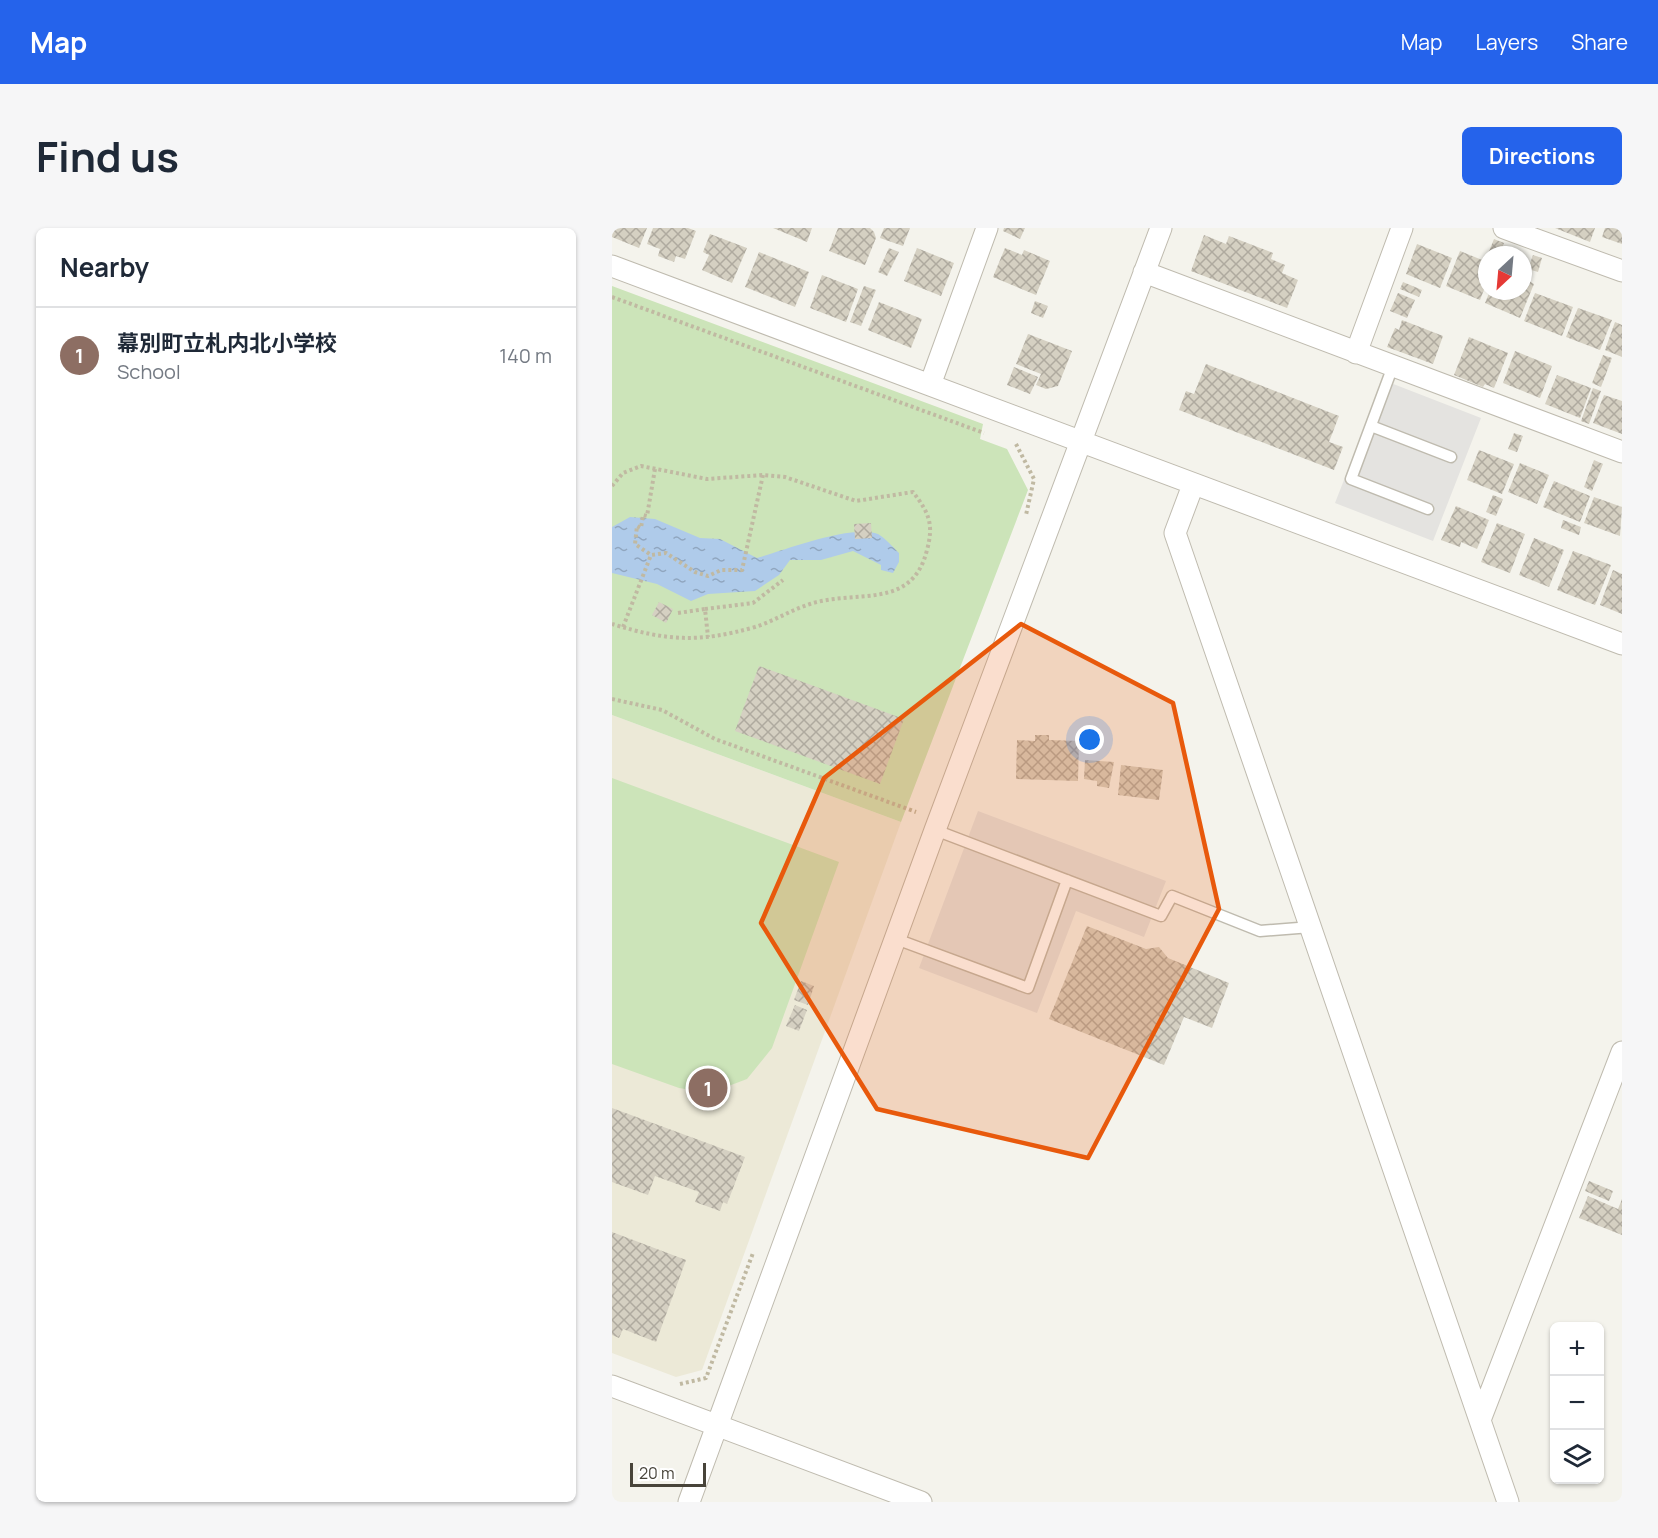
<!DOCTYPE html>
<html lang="en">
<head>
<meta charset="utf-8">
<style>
  body { margin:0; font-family:Manrope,"Noto Sans JP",sans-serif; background:#f6f6f7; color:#1f2937 }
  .controls { position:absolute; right:18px; bottom:18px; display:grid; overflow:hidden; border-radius:9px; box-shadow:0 2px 4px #0004 }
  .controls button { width:54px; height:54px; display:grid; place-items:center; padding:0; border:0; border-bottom:2px solid #e0e1e3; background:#fff; color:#1f2937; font:30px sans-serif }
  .compass { position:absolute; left:866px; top:18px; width:54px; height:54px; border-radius:50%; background:#fff; box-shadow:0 2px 4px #0004; rotate:206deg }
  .scale { position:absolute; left:18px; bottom:15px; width:76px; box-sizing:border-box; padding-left:6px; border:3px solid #48443a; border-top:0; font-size:16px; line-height:21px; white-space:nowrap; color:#48443a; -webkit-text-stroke:4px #fff; paint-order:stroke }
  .you { position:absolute; left:478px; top:512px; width:21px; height:21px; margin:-15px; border:4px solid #fff; border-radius:50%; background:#1a73e8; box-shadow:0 0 0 9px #1a73e833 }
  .badge { display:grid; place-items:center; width:39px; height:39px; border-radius:50%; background:#2563eb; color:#fff; font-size:20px; font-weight:700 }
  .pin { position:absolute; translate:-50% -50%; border:3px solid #fff; box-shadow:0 2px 6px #0006 }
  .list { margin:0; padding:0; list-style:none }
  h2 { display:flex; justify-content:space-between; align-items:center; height:78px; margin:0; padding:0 24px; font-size:26px }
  h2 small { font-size:20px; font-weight:400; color:#747a83 }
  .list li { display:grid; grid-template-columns:39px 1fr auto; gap:18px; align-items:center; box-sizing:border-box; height:96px; padding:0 24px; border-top:2px solid #e0e1e3 }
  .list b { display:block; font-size:22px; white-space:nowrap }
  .list p { margin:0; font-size:20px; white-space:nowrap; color:#747a83 }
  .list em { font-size:20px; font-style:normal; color:#747a83 }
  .icon { flex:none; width:33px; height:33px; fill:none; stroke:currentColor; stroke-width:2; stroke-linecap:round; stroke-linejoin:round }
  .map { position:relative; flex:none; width:1010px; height:1274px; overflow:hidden; border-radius:9px }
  header { display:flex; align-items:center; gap:36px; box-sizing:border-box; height:84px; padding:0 30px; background:#2563eb; color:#fff }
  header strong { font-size:28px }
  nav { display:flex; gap:33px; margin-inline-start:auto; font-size:21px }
  .intro { display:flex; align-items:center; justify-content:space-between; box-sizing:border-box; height:144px; padding:0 36px }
  h1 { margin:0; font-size:42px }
  .button { padding:15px 27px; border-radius:9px; background:#2563eb; color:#fff; font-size:21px; font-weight:700 }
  main { display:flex; gap:36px; padding:0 36px }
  aside { flex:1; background:#fff; border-radius:9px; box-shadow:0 2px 4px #0004 }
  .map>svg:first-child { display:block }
  .education { fill:#ece9d7 }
  .park { fill:#cce4b9 }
  .parking { fill:#e4e3e0 }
  .water { fill:url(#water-ripples) }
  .building { fill:url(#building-cross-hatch) }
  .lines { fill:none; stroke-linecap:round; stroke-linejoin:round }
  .lane-casing { stroke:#bfbbaf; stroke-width:13 }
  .street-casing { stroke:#bfbbaf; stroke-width:23 }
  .path { stroke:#c0b9a2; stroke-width:4; stroke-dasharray:3 3; stroke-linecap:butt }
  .lane { stroke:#fff; stroke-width:10 }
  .street { stroke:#fff; stroke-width:21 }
  .marked { fill:#e8590c; fill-opacity:0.2; stroke:#e8590c; stroke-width:4.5; stroke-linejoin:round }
</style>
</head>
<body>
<header>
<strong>Map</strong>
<nav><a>Map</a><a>Layers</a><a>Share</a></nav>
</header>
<div class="intro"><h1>Find us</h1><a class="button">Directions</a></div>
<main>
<aside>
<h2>Nearby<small></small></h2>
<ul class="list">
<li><span class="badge" style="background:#8d6e63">1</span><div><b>幕別町立札内北小学校</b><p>School</p></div><em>140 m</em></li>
</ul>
</aside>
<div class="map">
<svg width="1010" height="1274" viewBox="0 0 1010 1274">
  <defs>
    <pattern id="water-ripples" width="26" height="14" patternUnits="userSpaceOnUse" patternTransform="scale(1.5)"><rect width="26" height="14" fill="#afcbea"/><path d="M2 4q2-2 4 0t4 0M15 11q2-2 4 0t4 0" fill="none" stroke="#90a6bf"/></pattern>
    <pattern id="building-cross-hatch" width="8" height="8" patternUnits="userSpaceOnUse" patternTransform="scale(1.5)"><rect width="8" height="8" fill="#d5d0c2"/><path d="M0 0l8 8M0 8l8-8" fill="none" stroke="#afaa9f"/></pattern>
  </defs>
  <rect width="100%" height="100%" fill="#f4f3ec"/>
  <!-- education -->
  <path class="education" d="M0 487 289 594 90 1142 64 1149 0 1125Z"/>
  <!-- park -->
  <path class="park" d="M0 58 371 196 368 211 395 221 416 262 289 594 0 487Z
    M0 550 227 634 160 820 135 851 98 865 67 860 0 836Z"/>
  <!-- parking -->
  <path class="parking" d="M771 152 869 190 821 313 723 275Z
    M366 583 554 653 532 709 464 683 425 785 307 740Z"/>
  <!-- water -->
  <path class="water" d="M18 289 43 291 88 310 108 311 145 330C173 322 240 296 266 306 273 310 281 319 287 325V334L281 345 269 342V337L241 323 209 332H178L167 347 143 363 96 366 79 373 45 356 0 345V299Z"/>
  <!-- building -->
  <path class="building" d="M0 0H35L27 20 0 9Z
    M41 0H76L84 3 73 31 64 28 62 34 46 28 48 21 35 16Z
    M161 0H200L195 14Z
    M226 0H258L262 4 264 10 253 37 217 23Z
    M272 0H298L291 18 268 10Z
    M392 0H413L408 11 391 3Z
    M943 0H983L978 14Z
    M993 0H1010V16L990 9Z
    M98 6 135 20 120 55 90 42 97 27 91 24Z
    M592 7 614 16 617 8 661 25 659 31 673 37 670 45 686 52 675 80 579 43Z
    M882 11 892 15 887 27 876 26Z
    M805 16 840 30 828 60 794 46Z
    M277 20 287 24 275 48 266 44Z
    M305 20 342 35 329 68 292 53Z
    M393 20 410 27 412 22 438 33 424 67 381 49Z
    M848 23 875 34V54L868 72 834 58Z
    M147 24 197 44 183 79 133 59Z
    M921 27 930 30 926 44 916 41Z
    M911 45 919 49 917 53 922 56 908 90 873 75 878 63H911Z
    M210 47 246 61 234 94 198 80Z
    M791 54 810 62 807 69 788 61Z
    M252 58 264 62 249 98 238 94Z
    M786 65 803 72 795 90 778 83Z
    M923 65 961 79 950 108 912 93Z
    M423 73 436 78 431 90 419 85Z
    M267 74 310 91 299 120 256 102Z
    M966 80 1000 92 988 122 954 109Z
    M790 92 831 108 821 136 775 119 783 100 787 102Z
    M1003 94 1010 97V129L993 122Z
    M416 106 460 123 446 158 434 161 424 157 429 146 404 136Z
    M857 109 896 125 882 160 873 156 871 159 842 147Z
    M903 123 940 138 928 170 891 155Z
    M991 127 1000 130 989 159 980 155Z
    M594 136 727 188 717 214 731 219 722 242 567 182 574 163 582 166Z
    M402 139 426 149 418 166 395 157Z
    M945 147 979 160 968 190 933 176Z
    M981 160 989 163 977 196 969 193Z
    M992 167 1010 173V206L981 195Z
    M902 205 911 208 905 224 896 221Z
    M867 222 902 236 890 266 855 252Z
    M982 232 991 236 980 263 972 259Z
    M908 235 937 247 925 276 896 264Z
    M942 253 978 268 968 294 931 279Z
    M881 267 891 271 884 288 874 284Z
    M982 269 1010 279 1008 308 972 295Z
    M844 278 877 292 865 321 849 314 848 319 829 312Z
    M951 292 969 299 967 307 949 300Z
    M259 295 260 310 243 311 242 296Z
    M885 295 913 306 898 345 869 334Z
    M922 310 952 322 937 359 907 347Z
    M961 323 999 337 983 377 945 362Z
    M1001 342 1010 346V386L988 377Z
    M47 374 61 381 54 395 40 387Z
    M147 438 292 491 268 556 123 503Z
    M423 507H437V512L467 513 466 553 404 551 405 512 423 513Z
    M473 532 502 534 497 560 485 558V553L472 551Z
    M509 537 551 542 547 572 506 567Z
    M475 698 534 721 547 719 556 730 617 755 600 800 572 789 552 837 437 791Z
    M189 753 202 758 196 777 182 772Z
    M183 777 195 782 187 803 174 798Z
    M0 880 133 929 115 976 111 974 108 983 83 974 87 964 43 948 36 967 0 954Z
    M977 953 1001 963 997 973 973 963Z
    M976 968 1006 981 1010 971V1007L967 990Z
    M0 1004 74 1032 44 1114 11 1101 7 1110 0 1107Z"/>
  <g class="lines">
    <defs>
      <path id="lane" d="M781 138 739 251 816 281
        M759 198 839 229
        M323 602 549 688 560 668 648 703 699 699
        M284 711 416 760 455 652"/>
      <path id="street" d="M892 0 1010 43
        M0 38 1010 416
        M532 44 1010 224
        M744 125 790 0
        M318 157 375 0
        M581 257 563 305 896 1274
        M0 1158 309 1274
        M868 1192 1010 824
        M77 1274 323 602 549 0"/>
    </defs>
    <!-- lane casing -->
    <use href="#lane" class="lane-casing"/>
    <!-- street casing -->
    <use href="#street" class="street-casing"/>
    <!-- path -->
    <path class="path" d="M0 69 372 205
      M404 216 422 251 414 287
      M43 241 35 288 31 287 29 300 25 298 23 316 39 327 54 325 83 344 96 348 109 342H130L151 247
      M0 258 11 245 29 238 95 251 151 247 173 249 244 273 301 264C317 285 322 296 315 322 300 383 244 361 198 376 179 382 162 393 143 399 87 415 55 413 0 396
      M93 381 141 375 171 352
      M66 385 93 381 96 409
      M11 399 39 327
      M0 471 50 482 103 511 304 584
      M68 1156 94 1150 141 1025"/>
    <!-- lane -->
    <use href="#lane" class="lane"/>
    <!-- street -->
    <use href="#street" class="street"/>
  </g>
  <!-- marked area -->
  <path class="marked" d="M409 396 561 475 607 681 476 930 265 881 149 695 212 550Z"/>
</svg>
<div class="controls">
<button>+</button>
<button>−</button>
<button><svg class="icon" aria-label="layers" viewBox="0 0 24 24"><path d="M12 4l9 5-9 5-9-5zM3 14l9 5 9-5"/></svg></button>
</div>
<svg class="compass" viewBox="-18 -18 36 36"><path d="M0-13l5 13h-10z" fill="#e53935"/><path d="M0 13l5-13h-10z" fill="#747a83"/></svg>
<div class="scale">20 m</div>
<div class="you"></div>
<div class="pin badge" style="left:96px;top:860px;background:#8d6e63">1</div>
</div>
</main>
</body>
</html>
